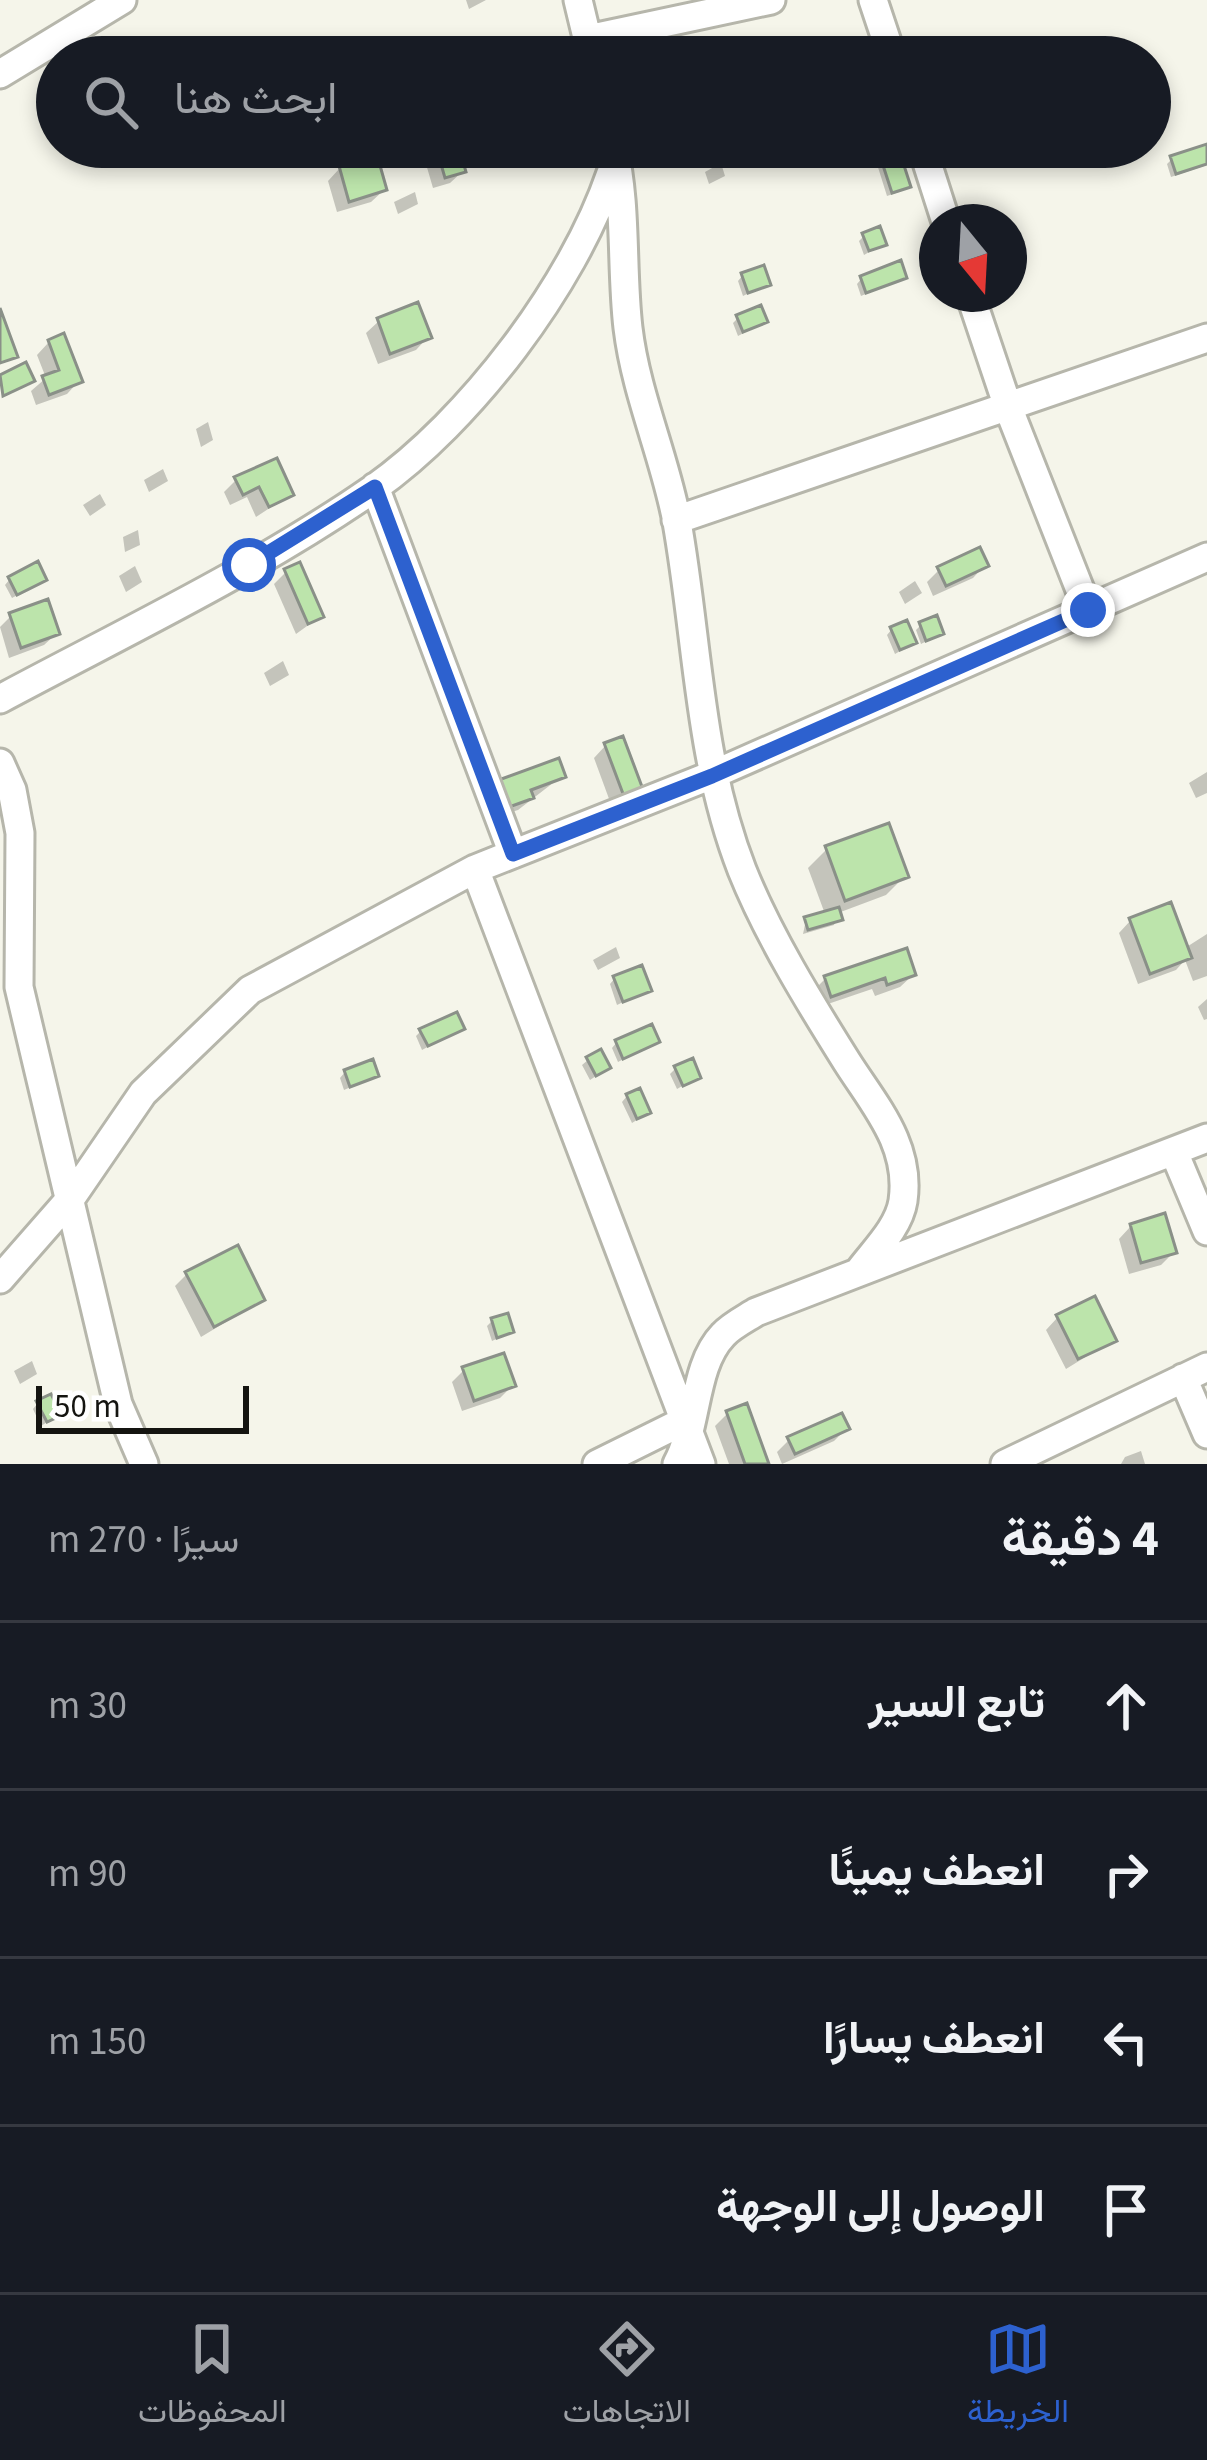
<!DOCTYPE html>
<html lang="ar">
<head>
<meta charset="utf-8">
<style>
  body { margin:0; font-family:"Source Sans 3",Vazirmatn,sans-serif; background:#242831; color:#f1f3f6; direction:rtl }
  .compass { position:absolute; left:919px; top:204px; width:108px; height:108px; border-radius:50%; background:#171b24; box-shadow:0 6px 18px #0003; rotate:162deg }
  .scale { position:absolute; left:36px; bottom:30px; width:213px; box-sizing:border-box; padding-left:12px; border:6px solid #141410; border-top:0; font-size:33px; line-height:42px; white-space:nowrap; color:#141410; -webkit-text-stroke:9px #fff; paint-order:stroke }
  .stop { position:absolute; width:36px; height:36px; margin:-27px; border:9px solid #2d61cf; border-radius:50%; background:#fff }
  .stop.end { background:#2d61cf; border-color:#fff; box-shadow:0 3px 12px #0008 }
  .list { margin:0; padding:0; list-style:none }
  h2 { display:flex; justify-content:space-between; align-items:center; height:156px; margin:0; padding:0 48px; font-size:51px }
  h2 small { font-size:39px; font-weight:400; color:#9ea1a6 }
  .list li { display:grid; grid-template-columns:78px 1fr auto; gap:36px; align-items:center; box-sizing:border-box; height:168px; padding:0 48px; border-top:3px solid #363941 }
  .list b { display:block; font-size:45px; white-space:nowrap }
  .list em { font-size:39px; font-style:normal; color:#9ea1a6 }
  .icon { flex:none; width:66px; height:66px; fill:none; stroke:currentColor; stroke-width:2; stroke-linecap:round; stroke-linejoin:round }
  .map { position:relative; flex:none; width:1207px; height:1464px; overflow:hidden; direction:ltr }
  .search { position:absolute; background:#171b24; box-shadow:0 6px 18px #0003; left:36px; right:36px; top:36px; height:132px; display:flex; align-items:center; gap:30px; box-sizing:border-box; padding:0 42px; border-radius:66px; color:#9ea1a6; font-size:45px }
  .sheet { height:828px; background:#171b24 }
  nav { display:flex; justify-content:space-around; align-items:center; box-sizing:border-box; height:168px; border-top:3px solid #363941; background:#171b24; font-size:33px; color:#9ea1a6 }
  nav a { display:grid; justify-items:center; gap:6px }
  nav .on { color:#2d61cf }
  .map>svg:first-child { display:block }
  .shadow { fill:#0003 }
  .building { fill:#bce4ab; stroke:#8a9088; stroke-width:3 }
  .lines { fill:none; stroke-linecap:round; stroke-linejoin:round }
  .street-casing { stroke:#b6b6ab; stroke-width:33 }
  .street { stroke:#fff; stroke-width:27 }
  .route { stroke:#2d61cf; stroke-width:15 }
</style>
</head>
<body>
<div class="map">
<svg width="1207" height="1464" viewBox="0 0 1207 1464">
  <rect width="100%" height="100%" fill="#f5f5ea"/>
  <!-- shadow -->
  <path class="shadow" d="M466 0H486L469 9Z
    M421 147H456L463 171 450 183 433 188Z
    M1207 147V165L1171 177 1167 164 1172 159Z
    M881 156 907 186 902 191 887 196 876 161Z
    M721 163 725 176 709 184 705 172Z
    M340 168 384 190 371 202 337 212 328 181Z
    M415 192 418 204 398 214 394 202Z
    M864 236 883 244 864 255 859 241Z
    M743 275 767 284 743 296 738 281Z
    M904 277 861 296 857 284 862 278Z
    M738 318 765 322 738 336 733 323Z
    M379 321 428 337 416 350 378 364 366 333Z
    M49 342 79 381 67 394 36 405 31 391 46 378 37 355Z
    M208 422 213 440 201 447 196 429Z
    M163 469 168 481 149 492 144 480Z
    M236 480 291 494 256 517 247 497 230 505 224 492Z
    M100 494 106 505 90 516 83 505Z
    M138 530 140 545 125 552 123 537Z
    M985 565 973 578 933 596 927 582 939 570Z
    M135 566 142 582 126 592 119 576Z
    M286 572 321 616 296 634 274 584Z
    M10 579 38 584 12 598 5 585Z
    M915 581 922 593 905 604 899 592Z
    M11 616 57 633 44 645 9 658 0 627Z
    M921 625 940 634 921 644 916 630Z
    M892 629 914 643 895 654 887 635Z
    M283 661 289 675 270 686 264 673Z
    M606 745 646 808 619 826 594 758Z
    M1207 772V793L1196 798 1189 783Z
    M562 776 518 810 494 818 486 796Z
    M827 849 905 876 886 895 838 913 834 925 803 934 806 920 825 914 808 868Z
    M1131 920 1185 948 1207 934V976L1193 981 1185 960 1176 970 1138 984 1119 933Z
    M616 947 620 958 598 970 593 960Z
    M913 975 900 987 875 996 872 989 819 1007 813 991 825 979Z
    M615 978 648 990 617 1005 610 984Z
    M1207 999V1019L1204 1020 1198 1007Z
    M461 1029 422 1050 416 1036 421 1031Z
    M617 1042H656L618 1062 612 1048Z
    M588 1060 608 1068 590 1080 582 1065Z
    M676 1068 698 1077 677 1089 670 1074Z
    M345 1072 375 1076 344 1090 340 1078Z
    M627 1096 648 1113 632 1123 622 1102Z
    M1131 1226 1173 1253 1161 1265 1129 1274 1119 1239Z
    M187 1274 262 1300 201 1337 175 1286Z
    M1058 1317 1113 1340 1066 1369 1046 1330Z
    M492 1321 511 1332 492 1341 487 1326Z
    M32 1361 37 1374 20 1384 14 1371Z
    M464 1370 513 1385 500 1398 462 1411 452 1382Z
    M38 1403 58 1415 41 1426 33 1409Z
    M727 1414 766 1464H729L715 1426Z
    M846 1429 834 1441 782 1464 777 1452 789 1440Z
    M1141 1451 1145 1464H1121L1125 1457Z"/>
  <!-- building -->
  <path class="building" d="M1207 144V164L1176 174 1170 156Z
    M436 147H459L466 172 445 178Z
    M898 147 911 187 892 193 879 153Z
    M377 155 387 190 349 202 339 166Z
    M880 226 887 245 869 251 862 233Z
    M901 260 907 278 866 293 860 276Z
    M764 265 771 285 748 293 741 273Z
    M418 302 432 338 390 354 377 318Z
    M761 305 768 322 743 332 736 315Z
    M0 308 18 357 0 363Z
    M64 333 83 382 49 395 42 376 59 370 48 340Z
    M26 362 35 381 3 396 0 375Z
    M277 458 294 495 269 507 259 487 243 495 234 477Z
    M980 547 989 566 946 586 937 567Z
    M38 561 47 580 17 595 8 577Z
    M300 562 324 617 308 624 284 569Z
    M48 599 60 634 21 648 9 613Z
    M937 615 944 634 926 641 919 622Z
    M907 620 917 643 900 650 890 627Z
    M623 736 650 808 631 815 604 743Z
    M559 758 566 777 531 790 534 798 506 808 496 781Z
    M889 823 909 877 845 901 825 846Z
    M1171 902 1192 958 1150 974 1129 918Z
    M839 907 843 920 808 930 804 917Z
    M907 948 916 975 887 985 885 978 831 997 824 976Z
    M642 965 652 991 623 1002 613 976Z
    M457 1012 465 1029 428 1046 419 1029Z
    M652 1024 660 1042 623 1059 615 1040Z
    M601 1049 611 1068 596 1076 586 1057Z
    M693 1058 701 1078 683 1086 674 1066Z
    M373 1059 379 1076 350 1087 344 1070Z
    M640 1088 651 1113 637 1119 626 1094Z
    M1165 1213 1177 1253 1141 1263 1130 1224Z
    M238 1245 265 1300 214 1327 185 1272Z
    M1095 1296 1117 1341 1078 1359 1056 1315Z
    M508 1313 514 1332 497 1338 491 1318Z
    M504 1353 516 1386 474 1401 462 1367Z
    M51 1394 62 1415 47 1422 36 1401Z
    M747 1403 769 1464H745L726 1411Z
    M842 1413 850 1429 795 1454 787 1437Z"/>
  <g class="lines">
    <defs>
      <path id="street" d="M578 0 591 54
        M873 0 892 57
        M588 39 771 0
        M0 74 122 0
        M613 147C627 205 621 269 628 328 636 395 665 457 677 522 698 640 698 757 742 870 768 935 810 1003 847 1062 875 1106 911 1145 903 1201 899 1227 875 1250 860 1270
        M922 147 946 222
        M970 294 1008 407 1088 610
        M375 487 513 854
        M676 520 1207 338
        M0 699C125 632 256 570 373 489 470 421 573 285 611 173
        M0 763 12 790 20 833 19 987 118 1404 144 1464
        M475 869 701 1464
        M1174 1152 1207 1231
        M0 1279 71 1198 143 1093 250 990 475 869 712 775 1207 557
        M1183 1378 1207 1434
        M597 1464 686 1420
        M677 1464C698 1426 693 1366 723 1335 731 1326 745 1319 756 1312L1207 1138
        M1005 1464 1207 1367"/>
    </defs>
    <!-- street casing -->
    <use href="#street" class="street-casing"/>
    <!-- street -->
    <use href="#street" class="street"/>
  </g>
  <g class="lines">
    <!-- route -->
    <path class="route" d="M249 565 375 487 513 854 712 776 1088 610"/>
  </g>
</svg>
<svg class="compass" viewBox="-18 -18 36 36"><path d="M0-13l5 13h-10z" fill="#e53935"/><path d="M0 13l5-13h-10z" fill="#9ea1a6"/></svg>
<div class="scale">50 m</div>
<div class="stop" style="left:249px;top:565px"></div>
<div class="stop end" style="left:1088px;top:610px"></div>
<div class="search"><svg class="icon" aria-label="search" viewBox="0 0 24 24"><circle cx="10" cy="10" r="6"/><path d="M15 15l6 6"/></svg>ابحث هنا</div>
</div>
<section class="sheet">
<h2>4 دقيقة<small>سيرًا · 270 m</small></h2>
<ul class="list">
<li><svg class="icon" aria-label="ahead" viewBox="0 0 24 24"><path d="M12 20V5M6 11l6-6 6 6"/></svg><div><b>تابع السير</b></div><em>30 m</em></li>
<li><svg class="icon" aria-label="right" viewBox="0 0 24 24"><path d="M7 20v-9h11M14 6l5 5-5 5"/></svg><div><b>انعطف يمينًا</b></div><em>90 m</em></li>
<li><svg class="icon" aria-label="left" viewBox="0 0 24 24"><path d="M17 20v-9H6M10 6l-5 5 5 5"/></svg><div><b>انعطف يسارًا</b></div><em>150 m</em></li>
<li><svg class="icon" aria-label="arrive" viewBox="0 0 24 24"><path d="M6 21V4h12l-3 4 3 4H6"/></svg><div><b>الوصول إلى الوجهة</b></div></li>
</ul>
</section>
<nav>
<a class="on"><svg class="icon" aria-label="map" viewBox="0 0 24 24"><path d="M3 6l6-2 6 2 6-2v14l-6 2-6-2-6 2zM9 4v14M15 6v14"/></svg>الخريطة</a>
<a><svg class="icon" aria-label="directions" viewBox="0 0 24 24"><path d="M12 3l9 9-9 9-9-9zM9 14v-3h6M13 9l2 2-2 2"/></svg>الاتجاهات</a>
<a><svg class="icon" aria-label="saved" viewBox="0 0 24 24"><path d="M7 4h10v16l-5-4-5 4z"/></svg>المحفوظات</a>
</nav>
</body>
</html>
